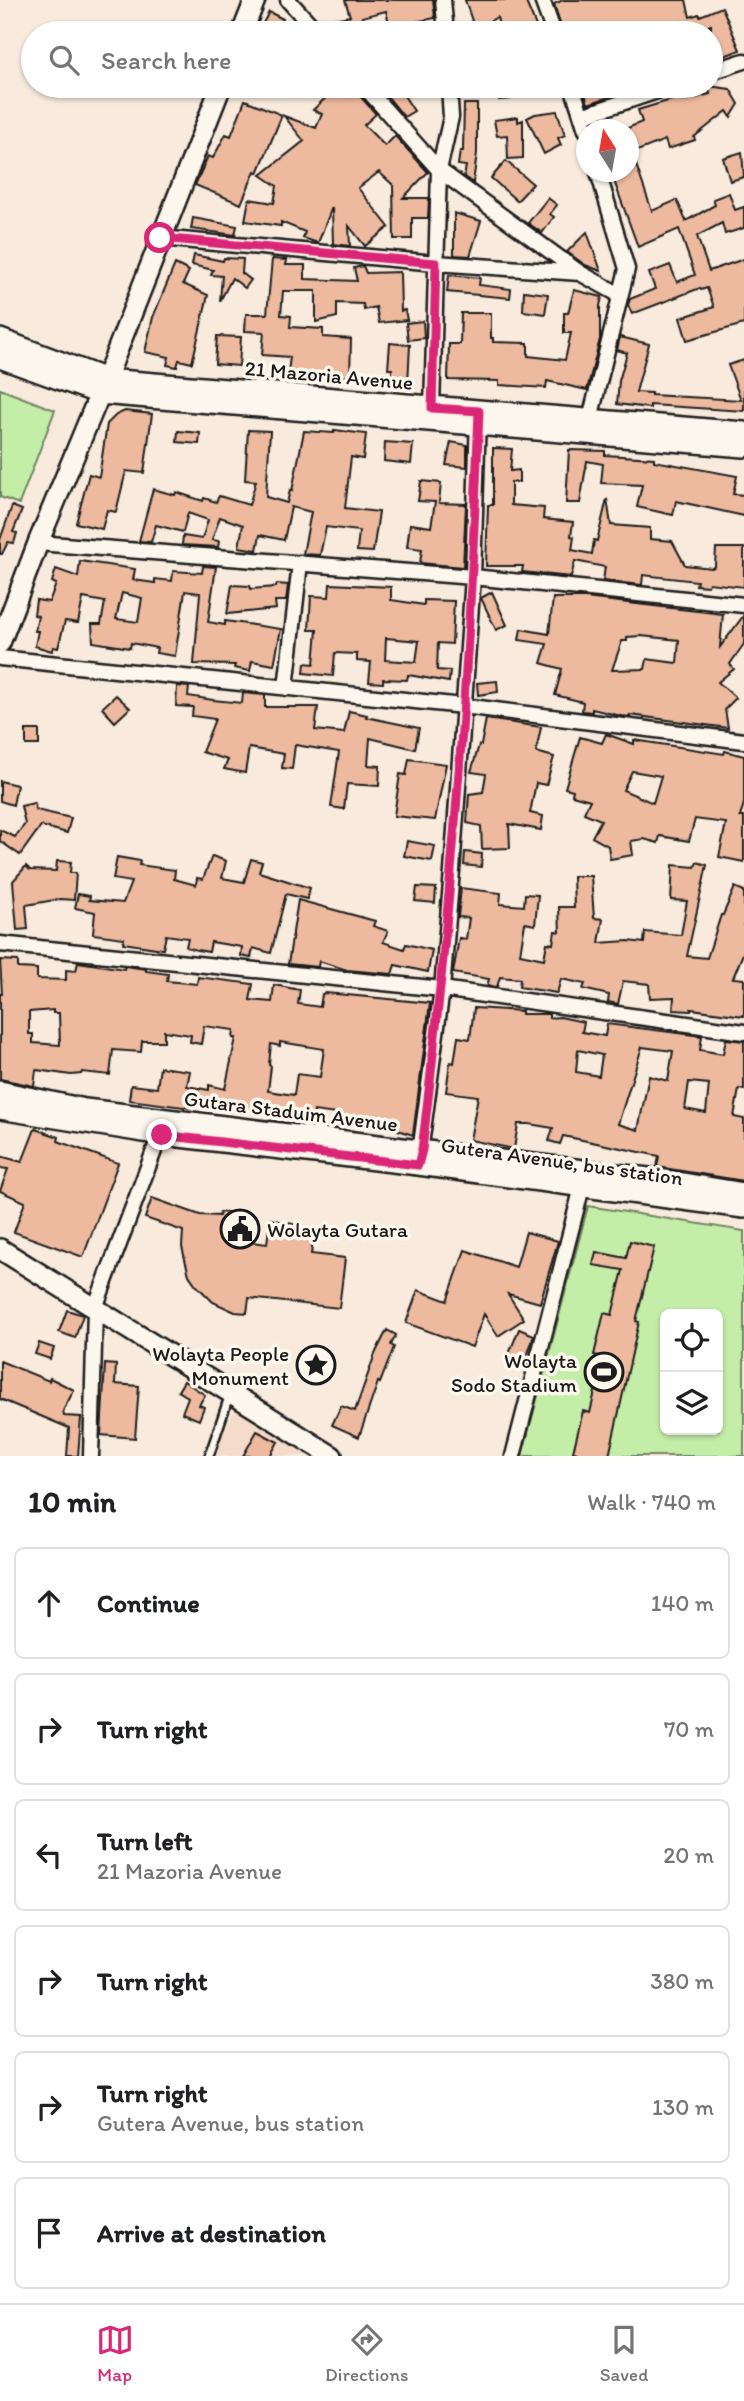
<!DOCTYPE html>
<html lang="en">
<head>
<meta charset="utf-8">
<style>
  body { margin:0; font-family:Itim,sans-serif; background:#f6f6f6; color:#202124 }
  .controls { position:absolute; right:21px; bottom:21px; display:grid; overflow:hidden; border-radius:10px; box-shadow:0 2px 5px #0004 }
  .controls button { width:63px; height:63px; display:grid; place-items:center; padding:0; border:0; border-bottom:2px solid #e0e0e0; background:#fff; color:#202124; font:35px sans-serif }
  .compass { position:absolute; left:576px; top:119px; width:63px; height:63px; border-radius:50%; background:#fff; box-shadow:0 2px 5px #0004; rotate:349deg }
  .stop { position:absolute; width:21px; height:21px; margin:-16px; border:5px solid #db2777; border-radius:50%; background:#fff }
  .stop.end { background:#db2777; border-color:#fff; box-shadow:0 2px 7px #0008 }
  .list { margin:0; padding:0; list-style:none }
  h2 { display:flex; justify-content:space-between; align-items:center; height:91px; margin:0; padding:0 28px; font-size:30px }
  h2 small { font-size:23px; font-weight:400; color:#757577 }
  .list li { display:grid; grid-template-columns:46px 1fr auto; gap:21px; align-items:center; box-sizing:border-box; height:112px; margin:0 14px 14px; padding:0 14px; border:2px solid #e0e0e0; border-radius:10px }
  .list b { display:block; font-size:26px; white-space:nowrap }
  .list p { margin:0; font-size:23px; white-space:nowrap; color:#757577 }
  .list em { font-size:23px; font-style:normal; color:#757577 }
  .icon { flex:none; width:38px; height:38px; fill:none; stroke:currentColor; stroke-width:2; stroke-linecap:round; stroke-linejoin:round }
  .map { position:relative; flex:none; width:744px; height:1456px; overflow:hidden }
  .search { position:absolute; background:#fff; box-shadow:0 2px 5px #0004; left:21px; right:21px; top:21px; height:77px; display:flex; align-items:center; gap:18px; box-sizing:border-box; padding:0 24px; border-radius:38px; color:#757577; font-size:26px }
  .sheet { height:847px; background:#fff }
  nav { display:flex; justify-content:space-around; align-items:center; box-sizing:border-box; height:98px; border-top:2px solid #e0e0e0; background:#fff; font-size:19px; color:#757577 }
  nav a { display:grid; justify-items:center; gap:4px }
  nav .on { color:#db2777 }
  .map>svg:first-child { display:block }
  .built { fill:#f5dcca }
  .green { fill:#c4eda8; stroke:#708462; stroke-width:2; fill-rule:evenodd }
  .building { fill:#edba9f; stroke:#1c1c1c; stroke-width:2; fill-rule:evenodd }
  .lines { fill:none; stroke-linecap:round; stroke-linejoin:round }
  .lane-casing { stroke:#1c1c1c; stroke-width:12 }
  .street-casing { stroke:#1c1c1c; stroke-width:19 }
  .secondary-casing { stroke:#1c1c1c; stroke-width:24 }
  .lane { stroke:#fbf7ec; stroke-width:7 }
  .street { stroke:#fbf7ec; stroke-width:14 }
  .secondary { stroke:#fbf7ec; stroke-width:19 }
  .route { stroke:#db2777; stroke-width:9 }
  .labels { text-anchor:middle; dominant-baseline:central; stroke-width:7; stroke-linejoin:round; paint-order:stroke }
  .street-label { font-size:21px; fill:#1c1c1c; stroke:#fbf7ec }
  .poi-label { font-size:21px; fill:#1c1c1c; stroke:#fbf7ec; text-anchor:end }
</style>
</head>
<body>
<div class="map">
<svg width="744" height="1456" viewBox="0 0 744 1456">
  <rect width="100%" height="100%" fill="#f8ebdd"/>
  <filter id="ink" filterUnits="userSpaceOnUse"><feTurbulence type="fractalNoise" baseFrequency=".0143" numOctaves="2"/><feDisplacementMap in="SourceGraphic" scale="14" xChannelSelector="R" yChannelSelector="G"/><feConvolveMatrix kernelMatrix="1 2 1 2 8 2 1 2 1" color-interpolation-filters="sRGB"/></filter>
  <g filter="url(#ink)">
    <!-- built -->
    <path class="built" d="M237 1407 309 1456H211L215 1443Z"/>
    <!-- green -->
    <path class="green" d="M0 389 55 410 19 504 0 497Z
      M588 1206 744 1231V1456H522ZM665 1314H718V1430H665Z"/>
    <!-- building -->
    <path class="building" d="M345 0H433L435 18 390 27 386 11 362 17 364 29 329 33 327 20 350 16Z
      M465 0H525L539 33H501L497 17 475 30Z
      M563 0H686L690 17 699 14 700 16 722 7 740 50 711 61V25L690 33H563L554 4Z
      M269 12 283 19 276 30 263 23Z
      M338 86H351L376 114 364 125 385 146 395 136 428 172 403 198H429L428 218H412V239H394L393 185 379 172 358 188 389 227 365 246 349 226 350 246 333 244 332 207 318 243 303 238 305 232 281 222V226L245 221 249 199 274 203 277 186 261 175 304 141 284 116 316 128 322 114 313 110Z
      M498 86H529L509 96 510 99 499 100Z
      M596 86H642L588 104 584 90Z
      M708 86 730 89 739 104 731 117 727 111 694 137 695 140 668 149 665 140 632 153 652 211 677 200 686 221 715 205 713 199 729 193 735 210 744 207V228L725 234 722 223 697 236 709 271 744 259V324L687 340 680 318 714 307 707 288 701 290 700 288 632 314 628 305 630 299 655 289 649 273 670 265 677 282 695 275 679 229 638 247 613 178 628 172V128L642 122 638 110 681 97 682 101 710 94Z
      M399 88 414 111 404 117 387 96Z
      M245 100 282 115 258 173 255 171 241 204 195 185 208 156 213 158 226 134 231 136Z
      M464 104H477V153L473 183 464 177 466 166 458 165 460 151H463Z
      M557 111 565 135 558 138 561 145 544 154 527 118 535 114Z
      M518 117V122L523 120V158L508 159 507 135 497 136 494 120Z
      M742 152 744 177 730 181 723 158Z
      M506 161 533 184 517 201 491 178Z
      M548 198 557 205 550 214 554 217 542 233 528 223Z
      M454 213 481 221 470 256 454 255Z
      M193 218 237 226 235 235 191 229Z
      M587 232 601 271 585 265 567 252Z
      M194 255 223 261 224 258 243 259 242 273 251 280 245 288 232 278 220 301 222 276 211 275 213 270 192 265Z
      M272 259 287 260 286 265H305V279L357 281 354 268 363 266 366 273 400 272 401 311 405 310 407 320 379 323 376 307 364 310 363 304 337 303V317L316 322V291H283L281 315 291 316 290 327 323 329V337L351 339 350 377 288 372 290 357 262 355 264 332 245 331 246 314H267Z
      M175 264 189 271 183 284 208 295 192 363 179 360 177 367 167 365 169 357 145 352 153 317Z
      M449 275 480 278 479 285 511 289 510 298 447 292Z
      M574 290 602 297 600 306V339L587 390 547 381 546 388 499 385V381L448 380 449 344H460L461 313H491V338H493V342L528 343V356L565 360 571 333H564V313H568Z
      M524 291 548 294 545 314 523 311Z
      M423 321 424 338 408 340 406 323Z
      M217 336 241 337 239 366 215 364Z
      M620 337 649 344 636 392 651 393V395L741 400 728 365 744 360V411L650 405V408L617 404 619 381 627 353 617 350Z
      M390 343 410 345 408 383 392 382V369H388Z
      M125 411 152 414 144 473 126 471 116 512 107 510 102 529 76 523 89 474 99 477 107 424 116 415Z
      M248 430 270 431 266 497 287 503 290 490 292 491 304 431 334 433V430L366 434 363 459 351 457 345 508 379 512 373 552 357 551 359 531 326 527 320 555 303 554 311 512 291 507 284 540 260 535 257 550 239 547 243 525 220 517 212 540 219 541 218 547 182 545 183 536 202 539 208 520 188 513 183 532 156 525 151 542 139 541 153 489 175 495 176 492 203 501 204 498 216 502 219 496 249 505 256 481 245 480Z
      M178 431 200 433 199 444 177 442Z
      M385 442 413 444 411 464 384 461Z
      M451 442 467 445V467L446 465Z
      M493 448 512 449 510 471 519 470V482H511V505L544 508 543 519 573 522 571 536 574 537 572 550 592 554 594 540 597 541 607 499 611 525 650 528V539L672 541 685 565 712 568 715 566 716 548H744V587L709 583 708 586 696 585 697 581 643 575 642 585 603 581 605 567 575 561 571 577 522 572 523 566H486L488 505H493Z
      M569 450 605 451V455L654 458V461L737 476 733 494 744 495V516L676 501 673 515 637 507 642 485 601 483 603 464 587 461 580 503H566Z
      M421 481 441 483 439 503 466 504 463 567 420 563 422 549 407 547 410 524 431 527 435 502 418 501Z
      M12 506 22 510 13 532 17 533 14 543 8 542 2 554H0V540Z
      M80 561 135 569 133 580 155 583V579L172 581 173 571 202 573 203 566 216 567 208 622 225 625V621L281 629 274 665 252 661 250 671 234 668 235 665 194 664 200 593 185 591 175 656 156 653 157 648 131 643 130 648 93 642 92 624H101L105 602 83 598 78 623 65 621 58 648 53 647 52 651 35 646 38 631H35L38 616 34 615 36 600 49 602 56 584 52 582 56 569 78 577ZM122 593 142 598 138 622 116 619Z
      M277 584 288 585 286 601H275L276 609 227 614 232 585 250 586 251 589 276 587Z
      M330 584 391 587V600L424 605V600L454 601 452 644 438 643 437 670 450 671 449 682 408 675 407 680 383 679V683L369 682 371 662 357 661V654L335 653 333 676 304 673 305 663 314 664 317 630H309L311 596 329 597ZM386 638 419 641 416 662 385 660Z
      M492 592 507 625 496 630 481 598Z
      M553 598H585L723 614 720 647 744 615V644L730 664 734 669 718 682 736 698 725 709 728 728 630 715V717L621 716 592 709V712L582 711 583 702 555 695 562 669 541 663 547 644 519 640 521 629 549 634ZM641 636 679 640 677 663 647 659 645 669 612 670 622 641H627V637Z
      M497 681 498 692 478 695 477 683Z
      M177 686 189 687 188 696 213 700 242 703 243 693 265 695V707H318L315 730 344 733 349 711 367 715 366 717 419 728 415 749 370 738 368 765 380 766 379 786 347 784 344 809 331 807 339 752 295 745 292 769 282 768 284 754 249 748 245 773 224 769 228 760 202 752 215 719 192 716 193 707 176 706Z
      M116 695 130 708 115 722 102 708Z
      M486 719 541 727 536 752 554 757 546 785 536 783 530 813 543 816 541 830 509 824 510 848 482 849 481 826 467 823 469 794 483 792 486 774 471 772 479 745H481Z
      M26 730H39V745H26Z
      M606 734 634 744V740L724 754 725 751 744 756V803L740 817H744V862L719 857 726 823 695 819 689 841 660 836 658 843 644 839 631 841 633 855 610 859 608 846 592 837 601 820 584 813 590 800 572 795 573 790 565 788 580 737 602 743ZM632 771 661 776 653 803 623 790Z
      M409 759 446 764 435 820 394 816 400 774 406 775Z
      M0 781 17 785 13 805 0 801Z
      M34 803 36 810 71 818 67 833 41 826 20 855 0 841V830L15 837 25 824 21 806Z
      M407 841 435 846 432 861 404 856Z
      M465 852 482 854 481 867 464 865Z
      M212 856 226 861 222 878 244 882 251 859 262 862 259 872 310 888 307 899 286 894 271 953 253 948 251 958 241 956 242 947 211 942 209 952 197 950 186 947 188 938 166 935 163 949 123 943 124 938 93 934 95 912 75 908 78 894 90 896 89 900 123 903 131 882 113 879 117 857 140 861 139 865 175 870 174 879 196 885 197 878 203 879Z
      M57 861 71 862 70 873H76L74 900 60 899 26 905 28 929 17 930 13 881 26 866 30 870 56 871Z
      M697 862 707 865 687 956 707 958 721 915H723L735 887 744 891V951L733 978 744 979V1016L691 1009V1011L673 1010 674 997 650 998 649 984 623 981 618 1004 608 1002 609 995 583 989 585 984 561 979 557 993 519 987 520 979 500 977 497 987 487 986 489 979 453 973 459 938 466 939 469 918 458 917 461 888 501 893 500 904 524 906 525 894 538 895 535 925 525 923 520 954 544 959 547 943 553 944 555 931 560 932 559 907H574L573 876H591L594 918 603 919 599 943 628 941 644 943 645 932 681 935 687 901 671 900 673 865 695 867Z
      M417 887 436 888 435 903 415 901Z
      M298 900 375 921 373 926 388 931 383 942 404 949 406 944 432 950 428 972 395 965 392 974 347 970 319 961 318 967 288 964Z
      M0 960 18 961V968L37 969V979L66 980V970L76 971 78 962 124 969 125 966 146 969V971L168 974 167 981 197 984 198 977 253 984 250 1000 272 1002 274 985 300 990 298 1004 320 1007 322 994 326 993 430 1003 413 1135 395 1129 336 1123 337 1114 314 1111 313 1120 288 1118 192 1099 191 1108 129 1100 131 1085 157 1088 160 1067 190 1071 187 1086 209 1090V1085L225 1089 236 1038H233L234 1030 204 1026 201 1044 190 1042 191 1035 164 1031V1041H142L141 1052 113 1050 110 1075 82 1072 81 1074 71 1075 36 1070 34 1086 0 1079V994H2ZM53 1010V1013H59L60 1045 33 1043V1034H29V1012ZM280 1042 324 1049 320 1077 297 1074 294 1095 268 1091 271 1066 269 1065 271 1044 280 1046Z
      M474 1008 522 1011V1014H549V1018L560 1017 584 1022 582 1032 605 1036 607 1024 702 1036 700 1050 723 1054 726 1039 744 1041V1090L739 1089 734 1117 744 1119V1181L657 1167 659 1156 563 1136 560 1144 549 1141 553 1128 529 1124H518L514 1149 470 1140 478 1096 446 1092 450 1062 454 1063 458 1037 470 1039ZM642 1047 673 1051 668 1081 649 1076 638 1130 618 1124ZM578 1050 602 1055 599 1076 576 1072ZM689 1082 709 1084 706 1113 685 1109Z
      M35 1129 59 1137 58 1141 118 1163 83 1257 14 1232 25 1202 0 1191 8 1169 0 1168V1156L22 1162Z
      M152 1198 200 1215 219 1216 220 1212 248 1216 244 1241 267 1244 270 1219 315 1229 311 1254 345 1258 339 1308 249 1298 247 1313 235 1312 213 1302 196 1285 189 1275 182 1247 183 1231 145 1218Z
      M526 1232 558 1241 540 1303 508 1294 524 1319 498 1336 484 1314 472 1347 406 1323 418 1290 447 1301 465 1250 516 1267Z
      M630 1241 654 1247 636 1321 639 1322 609 1456H590L573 1452 583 1411 590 1413 603 1357 594 1355 604 1313 612 1315 623 1270 593 1265 596 1252 626 1258Z
      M67 1310 83 1315 75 1338 59 1332Z
      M519 1329 534 1335 526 1360 509 1354Z
      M387 1330 396 1335 391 1345 394 1347 380 1383 378 1382 359 1437 332 1425 341 1406 355 1411 375 1354Z
      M39 1343 54 1348 50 1359 35 1354Z
      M0 1361 49 1381 50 1378 74 1390 63 1411 64 1416 81 1417 78 1456H67L69 1428 0 1399Z
      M105 1364 116 1365 115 1384 139 1386 135 1438 101 1435Z
      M184 1381 205 1395 199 1405 204 1407 199 1420 182 1413 188 1397 178 1391Z
      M257 1431 278 1442 270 1456H243Z"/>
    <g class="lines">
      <defs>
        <path id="lane" d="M209 1456 230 1394"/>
        <path id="street" d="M288 0 318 33
          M443 0 446 33
          M542 0 554 33
          M711 72 744 61
          M364 86 439 170 580 273 620 295
          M572 86 586 130
          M582 116 672 86
          M160 238 436 263 580 273
          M432 408 439 170 451 117 449 86
          M590 419 627 269 598 172
          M38 543 473 577 744 605
          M0 658 463 706 744 741
          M286 688 300 563
          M0 944 442 989 744 1032
          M419 1160 442 989 452 871 473 577 478 416
          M91 1456 95 1308 163 1127
          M513 1456 582 1187"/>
        <path id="secondary" d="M242 33 255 0
          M0 339 106 379 744 432
          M0 358 100 394 744 447
          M0 643 38 543 106 379 221 86
          M0 1091 85 1109 665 1180 744 1193
          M0 1109 162 1135 418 1165 744 1208
          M0 1249 332 1456"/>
      </defs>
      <!-- lane casing -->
      <use href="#lane" class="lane-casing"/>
      <!-- street casing -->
      <use href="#street" class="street-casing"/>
      <!-- secondary casing -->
      <use href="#secondary" class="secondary-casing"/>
      <!-- lane -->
      <use href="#lane" class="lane"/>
      <!-- street -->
      <use href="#street" class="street"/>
      <!-- secondary -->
      <use href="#secondary" class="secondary"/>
    </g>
  </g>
  <g class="lines" filter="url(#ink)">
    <!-- route -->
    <path class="route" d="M160 238 436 263 432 408 479 411C470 658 452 904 422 1150L418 1165 162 1135"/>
  </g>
  <!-- icons -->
  <defs>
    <symbol id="civic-ring" viewBox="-11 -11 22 22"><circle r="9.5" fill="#fbf7ec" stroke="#1c1c1c" stroke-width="1.5"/><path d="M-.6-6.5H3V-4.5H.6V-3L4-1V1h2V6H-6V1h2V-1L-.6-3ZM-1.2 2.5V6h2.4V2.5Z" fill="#1c1c1c"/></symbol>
    <symbol id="sight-ring" viewBox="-11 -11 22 22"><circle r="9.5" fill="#fbf7ec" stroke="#1c1c1c" stroke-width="1.5"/><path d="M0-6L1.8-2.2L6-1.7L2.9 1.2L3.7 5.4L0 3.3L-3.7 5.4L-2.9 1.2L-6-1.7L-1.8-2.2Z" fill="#1c1c1c"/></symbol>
    <symbol id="stadium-ring" viewBox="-11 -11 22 22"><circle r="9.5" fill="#fbf7ec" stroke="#1c1c1c" stroke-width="1.5"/><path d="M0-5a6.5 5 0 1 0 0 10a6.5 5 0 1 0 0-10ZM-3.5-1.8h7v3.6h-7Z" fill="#1c1c1c"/></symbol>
  </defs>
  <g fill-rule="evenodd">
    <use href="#civic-ring" x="218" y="1207" width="44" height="44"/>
    <use href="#sight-ring" x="294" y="1343" width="44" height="44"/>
    <use href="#stadium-ring" x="582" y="1350" width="44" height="44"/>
  </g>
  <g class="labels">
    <!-- street labels -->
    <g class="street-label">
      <text transform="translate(329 375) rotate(5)">21 Mazoria Avenue</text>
      <text transform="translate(291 1111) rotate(7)">Gutara Staduim Avenue</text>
      <text transform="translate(562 1161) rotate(8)">Gutera Avenue, bus station</text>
    </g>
    <!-- poi labels -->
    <g class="poi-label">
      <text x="267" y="1229" text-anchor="start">Wolayta Gutara</text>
      <text x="289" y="1353">Wolayta People<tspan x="289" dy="24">Monument</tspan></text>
      <text x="577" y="1360">Wolayta<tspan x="577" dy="24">Sodo Stadium</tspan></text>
    </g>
  </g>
</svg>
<div class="controls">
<button><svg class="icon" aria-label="locate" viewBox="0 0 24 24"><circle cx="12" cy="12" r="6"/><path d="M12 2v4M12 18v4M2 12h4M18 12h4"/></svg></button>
<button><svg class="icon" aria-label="layers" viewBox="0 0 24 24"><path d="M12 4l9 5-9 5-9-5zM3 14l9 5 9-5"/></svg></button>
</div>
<svg class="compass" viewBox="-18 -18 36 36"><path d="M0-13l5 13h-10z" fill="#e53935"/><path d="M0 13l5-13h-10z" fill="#757577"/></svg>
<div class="stop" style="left:160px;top:238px"></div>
<div class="stop end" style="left:162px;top:1135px"></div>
<div class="search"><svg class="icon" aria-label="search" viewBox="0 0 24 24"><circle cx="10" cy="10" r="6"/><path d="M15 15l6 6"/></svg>Search here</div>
</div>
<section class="sheet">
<h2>10 min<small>Walk · 740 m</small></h2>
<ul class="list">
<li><svg class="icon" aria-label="ahead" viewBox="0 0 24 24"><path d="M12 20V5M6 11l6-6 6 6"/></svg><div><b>Continue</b></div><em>140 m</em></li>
<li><svg class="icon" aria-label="right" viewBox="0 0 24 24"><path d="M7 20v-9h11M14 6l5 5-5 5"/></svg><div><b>Turn right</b></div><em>70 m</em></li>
<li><svg class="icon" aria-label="left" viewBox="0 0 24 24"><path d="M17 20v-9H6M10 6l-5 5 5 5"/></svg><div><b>Turn left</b><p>21 Mazoria Avenue</p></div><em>20 m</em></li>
<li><svg class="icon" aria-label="right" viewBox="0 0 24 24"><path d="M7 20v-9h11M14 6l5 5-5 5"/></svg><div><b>Turn right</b></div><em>380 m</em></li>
<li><svg class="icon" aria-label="right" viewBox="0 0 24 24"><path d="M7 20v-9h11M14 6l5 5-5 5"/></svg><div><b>Turn right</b><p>Gutera Avenue, bus station</p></div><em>130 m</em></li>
<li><svg class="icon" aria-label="arrive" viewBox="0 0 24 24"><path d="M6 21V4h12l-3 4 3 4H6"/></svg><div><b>Arrive at destination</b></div></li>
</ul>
</section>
<nav>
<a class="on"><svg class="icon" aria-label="map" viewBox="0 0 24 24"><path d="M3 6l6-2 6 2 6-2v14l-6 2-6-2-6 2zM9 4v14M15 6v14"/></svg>Map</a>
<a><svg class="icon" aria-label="directions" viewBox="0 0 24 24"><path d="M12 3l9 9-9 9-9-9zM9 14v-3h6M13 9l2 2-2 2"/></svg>Directions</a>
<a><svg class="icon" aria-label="saved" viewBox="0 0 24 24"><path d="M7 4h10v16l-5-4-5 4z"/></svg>Saved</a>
</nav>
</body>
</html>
